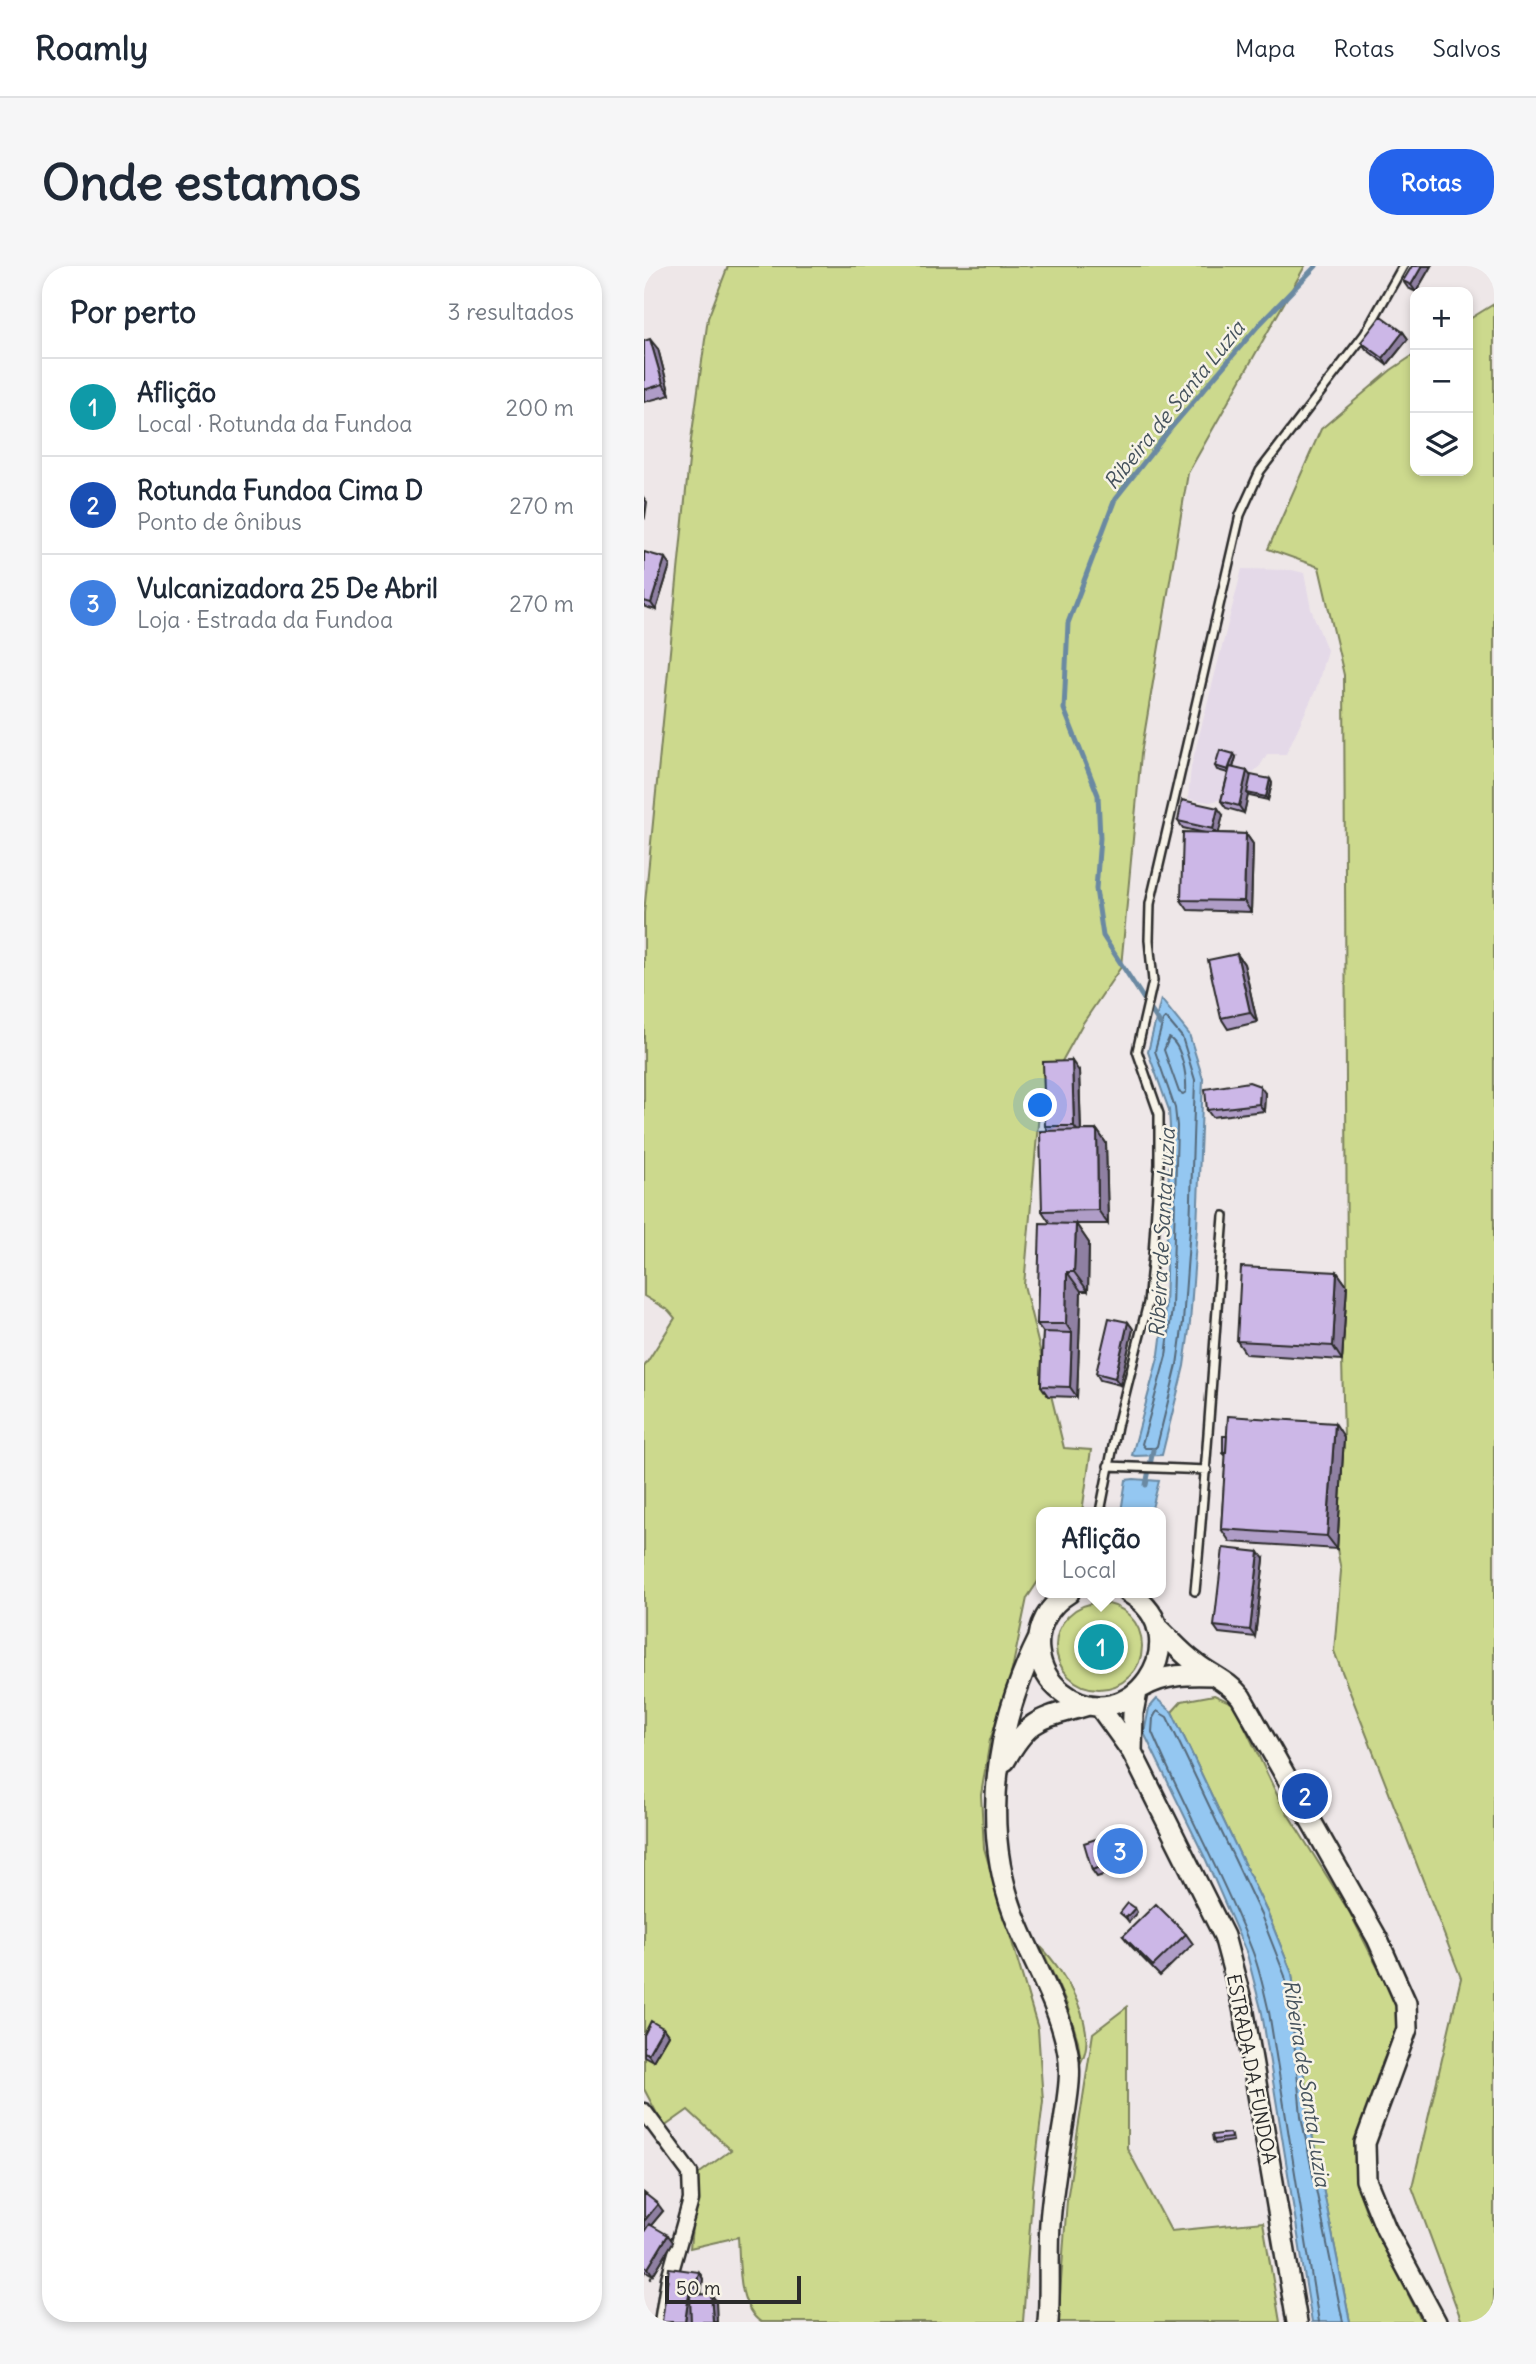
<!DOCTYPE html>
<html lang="pt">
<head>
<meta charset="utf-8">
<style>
  body { margin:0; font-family:Delius,sans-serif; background:#f6f6f7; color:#1f2937 }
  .controls { position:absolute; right:21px; top:21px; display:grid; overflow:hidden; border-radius:14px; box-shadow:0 4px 10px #0003 }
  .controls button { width:63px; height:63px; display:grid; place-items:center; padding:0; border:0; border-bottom:2px solid #e0e1e3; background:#fff; color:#1f2937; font:35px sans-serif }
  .scale { position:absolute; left:21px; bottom:18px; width:136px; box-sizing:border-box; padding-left:7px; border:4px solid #2b2b2b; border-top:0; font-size:19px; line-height:24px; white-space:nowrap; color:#2b2b2b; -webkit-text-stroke:5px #f7f3e8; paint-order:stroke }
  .you { position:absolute; left:397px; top:840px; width:24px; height:24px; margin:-18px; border:5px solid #fff; border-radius:50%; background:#1a73e8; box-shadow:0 0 0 10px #1a73e833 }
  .badge { display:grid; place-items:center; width:46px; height:46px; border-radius:50%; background:#2563eb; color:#fff; font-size:23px; font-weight:700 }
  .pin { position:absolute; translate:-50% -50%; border:4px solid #fff; box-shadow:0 2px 7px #0006 }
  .popup { position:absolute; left:392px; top:1241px; width:130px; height:91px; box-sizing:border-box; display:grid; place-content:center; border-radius:14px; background:#fff; filter:drop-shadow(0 2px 5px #0005); font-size:23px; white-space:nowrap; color:#747a83 }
  .popup b { font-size:26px; color:#1f2937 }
  .popup::after { content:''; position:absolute; left:50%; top:100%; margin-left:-14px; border:14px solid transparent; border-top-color:#fff }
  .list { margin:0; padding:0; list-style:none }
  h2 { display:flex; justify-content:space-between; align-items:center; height:91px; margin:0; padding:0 28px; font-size:30px }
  h2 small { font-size:23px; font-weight:400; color:#747a83 }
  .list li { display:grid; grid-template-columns:46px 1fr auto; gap:21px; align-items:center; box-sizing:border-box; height:98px; padding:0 28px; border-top:2px solid #e0e1e3 }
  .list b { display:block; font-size:26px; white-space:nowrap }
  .list p { margin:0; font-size:23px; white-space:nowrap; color:#747a83 }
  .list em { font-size:23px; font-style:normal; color:#747a83 }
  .icon { flex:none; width:38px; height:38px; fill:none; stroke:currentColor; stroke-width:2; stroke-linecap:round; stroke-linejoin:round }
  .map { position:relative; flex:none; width:850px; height:2056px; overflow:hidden; border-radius:28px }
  header { display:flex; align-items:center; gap:42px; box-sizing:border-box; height:98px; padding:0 35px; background:#fff; border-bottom:2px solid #e0e1e3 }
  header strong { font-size:33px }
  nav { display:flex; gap:38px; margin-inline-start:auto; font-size:24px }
  .intro { display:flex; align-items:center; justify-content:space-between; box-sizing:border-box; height:168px; padding:0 42px }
  h1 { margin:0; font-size:49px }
  .button { padding:18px 32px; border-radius:28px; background:#2563eb; color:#fff; font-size:24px; font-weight:700 }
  main { display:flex; gap:42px; padding:0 42px }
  aside { flex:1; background:#fff; border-radius:28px; box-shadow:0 4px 10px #0003 }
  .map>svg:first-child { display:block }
  .built { fill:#e4d9e8 }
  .green { fill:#ccd98d; stroke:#7c825c; stroke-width:2 }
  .water { fill:#94c7f1; stroke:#6a89a2; stroke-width:2 }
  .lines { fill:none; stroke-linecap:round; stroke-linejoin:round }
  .shore { stroke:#55697a; stroke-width:2 }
  .stream { stroke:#6a89a2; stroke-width:5 }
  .service-casing { stroke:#2b2b2b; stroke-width:12 }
  .minor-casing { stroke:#2b2b2b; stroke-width:19 }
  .secondary-casing { stroke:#2b2b2b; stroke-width:24 }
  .path { stroke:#2b2b2b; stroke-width:3.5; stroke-dasharray:2 5; stroke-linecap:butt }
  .service { stroke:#f7f3e8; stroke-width:7 }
  .minor { stroke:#f7f3e8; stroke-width:14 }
  .secondary { stroke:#f7f3e8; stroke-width:19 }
  .wall { fill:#af9dc7; stroke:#2b2b2b; stroke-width:2 }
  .shaded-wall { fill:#8f80a2; stroke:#2b2b2b; stroke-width:2 }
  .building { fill:#ccb7e7; stroke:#2b2b2b; stroke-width:2 }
  .labels { text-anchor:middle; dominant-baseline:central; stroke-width:5; stroke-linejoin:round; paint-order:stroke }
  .street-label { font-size:19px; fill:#2b2b2b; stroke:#f7f3e8 }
  .water-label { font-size:21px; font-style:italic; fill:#45525c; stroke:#f7f3e8 }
</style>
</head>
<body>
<header>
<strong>Roamly</strong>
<nav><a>Mapa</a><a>Rotas</a><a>Salvos</a></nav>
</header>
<div class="intro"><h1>Onde estamos</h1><a class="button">Rotas</a></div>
<main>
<aside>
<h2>Por perto<small>3 resultados</small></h2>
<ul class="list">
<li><span class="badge" style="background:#0f9aa8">1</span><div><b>Aflição</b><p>Local · Rotunda da Fundoa</p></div><em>200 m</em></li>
<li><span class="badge" style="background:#1a4fb4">2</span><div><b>Rotunda Fundoa Cima D</b><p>Ponto de ônibus</p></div><em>270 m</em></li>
<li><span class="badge" style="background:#3f7fe0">3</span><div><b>Vulcanizadora 25 De Abril</b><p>Loja · Estrada da Fundoa</p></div><em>270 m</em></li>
</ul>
</aside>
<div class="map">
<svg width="850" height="2056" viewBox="0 0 850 2056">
  <rect width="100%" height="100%" fill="#eee7e8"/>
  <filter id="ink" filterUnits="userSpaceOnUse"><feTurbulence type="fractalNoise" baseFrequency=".0143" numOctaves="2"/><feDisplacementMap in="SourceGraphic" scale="14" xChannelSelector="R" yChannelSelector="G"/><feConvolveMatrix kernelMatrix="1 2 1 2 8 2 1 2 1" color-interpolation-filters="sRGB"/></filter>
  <g filter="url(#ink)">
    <!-- built -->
    <path class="built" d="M598 303 648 304 660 307 667 343 683 384 673 421 642 488H623L616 500 599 515 594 529 566 536 544 533 547 501Z"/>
    <!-- green -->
    <path class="green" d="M84 0H661L544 207 497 488 477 701 439 757 396 835 380 1019 420 1182 447 1184 438 1246H398L397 1311 383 1332 364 1423 346 1474 337 1529 340 1582 394 1763 399 1835 389 1919 379 2056H117C93 2040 96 1997 94 1971L46 1982 53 1909 87 1884 44 1844 20 1861 0 1823V1101L31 1052 25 1045 0 1030V647L47 174 64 52Z
      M850 38V2056H818L768 1921 817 1712 690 1385 697 1305 693 1283 700 1171 698 1094 703 1020 700 409 675 301 624 283 677 163 747 104 771 88V205H824V54Z
      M412 1380a43 43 0 1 1 86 0a43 43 0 1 1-86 0Z
      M570 1429 590 1438 637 1537 706 1647 758 1750 736 1802 712 1875V1917L722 1945 778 2056H706L664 1848 654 1750 648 1708 623 1646 528 1446 538 1435Z
      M397 1681C420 1704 456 1763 437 1796L434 1775 423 1739Z
      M483 1741V1882L527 1965 619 1956 636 2056H414L423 1934 449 1767Z"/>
    <!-- water -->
    <path class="water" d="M517 733 545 768 559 813 553 962 546 1057 540 1100 518 1189 491 1190 488 1189 515 1088 521 1042 526 861 525 844 504 786Z
      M490 1213 515 1215 507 1246H477L482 1214Z
      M513 1433 528 1446 623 1646 648 1708 654 1750 664 1848 706 2056H668L618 1747 603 1688 562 1594 500 1467 505 1442Z"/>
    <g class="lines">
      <!-- shore -->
      <path class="shore" d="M522 752 538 771 551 814 546 962 539 1056 533 1099 513 1180 511 1182H501L498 1178 522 1090 528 1043 533 860 531 842 511 785 519 755Z
        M525 772C538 779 543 811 542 826L539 828 535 826 520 784Z
        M675 2056 625 1746C620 1726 616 1704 608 1684 579 1609 539 1540 508 1466L509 1452 513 1445 523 1451 617 1649 641 1710 648 1751 657 1850 699 2056"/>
      <!-- stream -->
      <path class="stream" d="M516 758 459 670 452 623 456 572 454 529 420 443 424 357 471 233 527 162 614 60 672 0
        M502 1219 509 1184"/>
      <defs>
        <path id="service" d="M464 1200 563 1204
          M456 1246 473 1160 504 1037 509 989 515 898V848L493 785 509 715 505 674 506 638 596 249 616 205 721 68 759 0
          M551 1325C563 1200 570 1075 580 950"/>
        <path id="minor" d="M0 1845 46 1907 47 1934 25 2012 18 2056"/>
        <path id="secondary" d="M425 1327C405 1339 392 1361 395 1385 397 1402 405 1416 418 1426 484 1478 559 1372 485 1327
          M513 1361C526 1373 538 1388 553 1398 569 1410 585 1416 597 1431L733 1672 762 1737 763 1763 721 1877 722 1914 742 1963 792 2056
          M395 1372C352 1457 336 1558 370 1649 387 1694 416 1739 424 1787 428 1809 423 1833 420 1855 415 1885 410 1915 407 1945 403 1982 407 2019 404 2056
          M499 1421C521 1408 545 1408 569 1409
          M455 1440 488 1486 580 1670 599 1741 653 2056
          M488 1486 489 1447 493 1426
          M361 1495C386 1450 398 1453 445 1439"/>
      </defs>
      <!-- service casing -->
      <use href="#service" class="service-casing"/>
      <!-- minor casing -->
      <use href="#minor" class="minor-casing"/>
      <!-- secondary casing -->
      <use href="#secondary" class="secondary-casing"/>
      <!-- path -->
      <path class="path" d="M0 2007 10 2013"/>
      <!-- service -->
      <use href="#service" class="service"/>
      <!-- minor -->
      <use href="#minor" class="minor"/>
      <!-- secondary -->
      <use href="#secondary" class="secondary"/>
    </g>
    <!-- wall -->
    <path class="wall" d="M787 0 772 26 764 22 759 15Z
      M759 66 764 73 743 99 722 83 717 76Z
      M0 75 14 83 26 129 0 136Z
      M0 286 26 299 12 344 1 341 0 339Z
      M592 491 589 502 607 511 626 513 628 517 624 534 606 530 604 528 600 547 582 542 577 535 584 507 573 504 571 500Z
      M579 549 574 567 602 568 609 578 607 646 544 644 537 634 561 567 539 562 534 555Z
      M593 688 600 698 613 756 584 763 577 752Z
      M435 805 437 864H453L462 877 464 958H432L445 977 444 1025H437L433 1131 404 1130 397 1120 399 1066 393 1058 406 957 398 945 404 865 401 860Z
      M621 827 620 845 568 851 563 844Z
      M693 1006 703 1020 698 1094 602 1088 593 1075Z
      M484 1056 489 1063 476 1119 456 1114 452 1107Z
      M700 1171 693 1283 586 1276 577 1263 582 1190 579 1187Z
      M620 1293 611 1371 575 1367 570 1360Z
      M476 1565 481 1572 490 1599 453 1611 448 1604Z
      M542 1668 549 1678 516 1710 487 1680 479 1670Z
      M19 1762 24 1769 9 1795 0 1790V1769Z
      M586 1867 588 1870 589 1875 571 1878 569 1874Z
      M0 1927 19 1945 7 1959 29 1976 9 2009 0 2004Z
      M55 2006 59 2013 57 2028H51V2029L67 2028 72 2035 18 2056Z"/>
    <!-- shaded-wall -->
    <path class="shaded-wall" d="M778 0H787L772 26 767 19Z
      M759 66 764 73 743 99 739 92Z
      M6 73 14 83 26 129 19 118Z
      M0 232 3 236 1 251 0 249Z
      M21 292 26 299 12 344 7 337Z
      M590 488 592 491 587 508 584 504Z
      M603 505 608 512 600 547 595 540Z
      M626 513 628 517 624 534 622 531Z
      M574 542 579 549 574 570 569 563Z
      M602 568 609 578 607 646 600 635Z
      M593 688 600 698 613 756 606 746Z
      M428 795 435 805 437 870 430 860Z
      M616 820 621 827 620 845 615 838Z
      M453 864 462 877 464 958 454 944Z
      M432 958 445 977 444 1025 430 1006Z
      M423 1006 437 1025 433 1131 426 1121 428 1067 422 1058Z
      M693 1006 703 1020 698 1094 689 1080Z
      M484 1056 489 1063 476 1119 471 1112Z
      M691 1157 700 1171 693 1283 683 1270Z
      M615 1286 620 1293 611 1371 606 1364Z
      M476 1565 481 1572 490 1599 485 1592Z
      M491 1642 493 1646 485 1656 482 1652Z
      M19 1762 24 1769 9 1795 4 1788Z
      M14 1938 19 1945 0 1968V1955Z
      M24 1969 29 1976 9 2009 4 2002Z
      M55 2006 59 2013 57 2028 52 2021Z
      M46 2021 51 2028 47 2056H41Z
      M67 2028 72 2035 73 2056H69Z"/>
    <!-- building -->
    <path class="building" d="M768 0H778L767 19 759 15Z
      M737 50 759 66 739 92 717 76Z
      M6 73 19 118 0 124V75Z
      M0 286 21 292 7 337 0 335Z
      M576 484 590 488 584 504 571 500Z
      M586 501 603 505 595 540 577 535Z
      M607 509 626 513 622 531 603 527Z
      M538 534 574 542 569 563 534 555Z
      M539 566 602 568 600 635 537 634Z
      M593 688 606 746 577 752 564 694Z
      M428 795 430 860H401L399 796Z
      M605 816 616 820 615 838 563 844 561 823Z
      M453 864 454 944 398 945 396 865Z
      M396 957 432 958 430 1006H423L422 1058H393Z
      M597 1001 693 1006 689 1080 593 1075Z
      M465 1052 484 1056 471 1112 452 1107Z
      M399 1066 428 1067 426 1121 397 1120Z
      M584 1150 691 1157 683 1270 577 1263Z
      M579 1170H583L582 1187H579Z
      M579 1282 615 1286 606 1364 570 1360Z
      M476 1565 485 1592 448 1604 440 1577Z
      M484 1637 491 1642 482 1652 476 1647Z
      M512 1638 542 1668 509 1700 479 1670Z
      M7 1755 19 1762 4 1788 0 1786V1769Z
      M586 1867 587 1872 569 1874 568 1869Z
      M0 1927 14 1938 0 1955Z
      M5 1958 24 1969 4 2002 0 2000V1966Z
      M25 2002 55 2006 52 2021H46L41 2056H18Z
      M67 2028 69 2056H47L46 2029Z"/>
  </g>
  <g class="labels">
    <!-- street labels -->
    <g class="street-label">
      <text transform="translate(608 1803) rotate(79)">ESTRADA DA FUNDOA</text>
    </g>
    <!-- water labels -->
    <g class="water-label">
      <text transform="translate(530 139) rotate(-51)">Ribeira de Santa Luzia</text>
      <text transform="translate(518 967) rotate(-87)">Ribeira de Santa Luzia</text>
      <text transform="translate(663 1817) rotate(81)">Ribeira de Santa Luzia</text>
    </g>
  </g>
</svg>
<div class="controls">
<button>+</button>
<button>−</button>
<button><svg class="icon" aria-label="layers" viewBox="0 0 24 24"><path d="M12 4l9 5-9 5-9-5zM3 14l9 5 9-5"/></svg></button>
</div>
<div class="scale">50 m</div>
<div class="you"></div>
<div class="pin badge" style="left:457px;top:1381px;background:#0f9aa8">1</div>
<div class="popup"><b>Aflição</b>Local</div>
<div class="pin badge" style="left:661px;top:1530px;background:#1a4fb4">2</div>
<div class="pin badge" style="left:476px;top:1585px;background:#3f7fe0">3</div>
</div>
</main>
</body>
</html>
